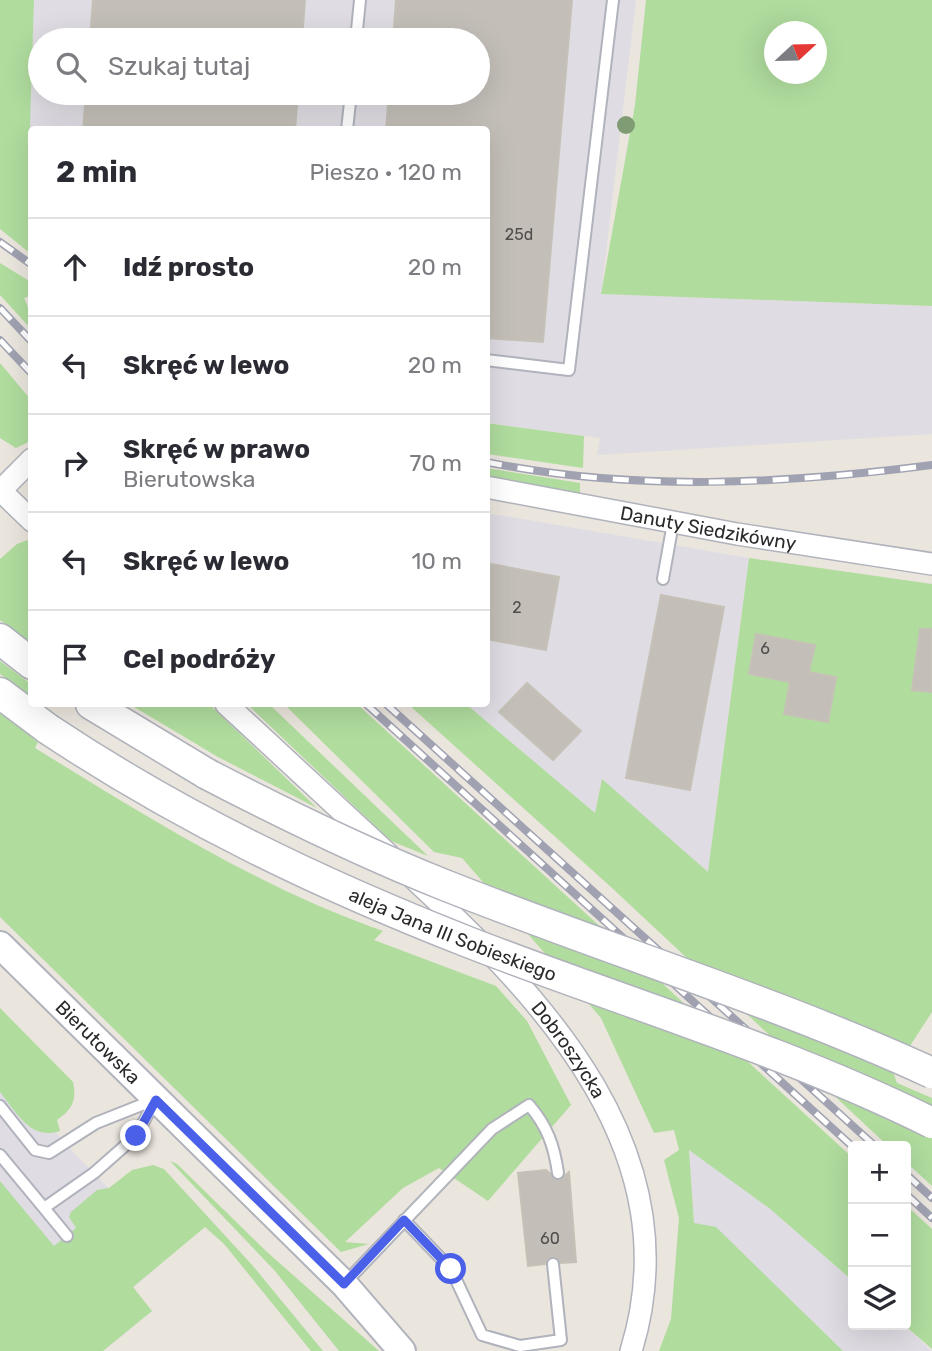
<!DOCTYPE html>
<html lang="pl">
<head>
<meta charset="utf-8">
<style>
  body { margin:0; font-family:Rubik,sans-serif; background:#f7f7f7; color:#2b2b33 }
  .controls { position:absolute; right:21px; bottom:21px; display:grid; overflow:hidden; border-radius:7px; box-shadow:0 7px 28px #0002 }
  .controls button { width:63px; height:63px; display:grid; place-items:center; padding:0; border:0; border-bottom:2px solid #e1e1e2; background:#fff; color:#2b2b33; font:35px sans-serif }
  .compass { position:absolute; left:764px; top:21px; width:63px; height:63px; border-radius:50%; background:#fff; box-shadow:0 7px 28px #0002; rotate:68deg }
  .stop { position:absolute; width:21px; height:21px; margin:-16px; border:5px solid #4b60e9; border-radius:50%; background:#fff }
  .stop.end { background:#4b60e9; border-color:#fff; box-shadow:0 2px 7px #0008 }
  .list { margin:0; padding:0; list-style:none }
  h2 { display:flex; justify-content:space-between; align-items:center; height:91px; margin:0; padding:0 28px; font-size:30px }
  h2 small { font-size:23px; font-weight:400; color:#7c7c81 }
  .list li { display:grid; grid-template-columns:46px 1fr auto; gap:21px; align-items:center; box-sizing:border-box; height:98px; padding:0 28px; border-top:2px solid #e1e1e2 }
  .list b { display:block; font-size:26px; white-space:nowrap }
  .list p { margin:0; font-size:23px; white-space:nowrap; color:#7c7c81 }
  .list em { font-size:23px; font-style:normal; color:#7c7c81 }
  .icon { flex:none; width:38px; height:38px; fill:none; stroke:currentColor; stroke-width:2; stroke-linecap:round; stroke-linejoin:round }
  .map { position:relative; flex:none; width:932px; height:1351px; overflow:hidden }
  .search { position:absolute; background:#fff; box-shadow:0 7px 28px #0002; left:28px; top:28px; width:462px; height:77px; display:flex; align-items:center; gap:18px; box-sizing:border-box; padding:0 24px; border-radius:38px; color:#7c7c81; font-size:26px }
  .panel { position:absolute; background:#fff; box-shadow:0 7px 28px #0002; left:28px; top:126px; width:462px; height:581px; border-radius:7px }
  .map>svg:first-child { display:block }
  .industrial { fill:#dfdde3; fill-rule:evenodd }
  .green { fill:#b0dc9e; fill-rule:evenodd }
  .building { fill:#c3bfb8; stroke:#c5c1b7; stroke-width:2 }
  .lines { fill:none; stroke-linecap:round; stroke-linejoin:round }
  .service-casing { stroke:#b0b2bc; stroke-width:14 }
  .minor-casing { stroke:#b0b2bc; stroke-width:24 }
  .tertiary-casing { stroke:#b0b2bc; stroke-width:30 }
  .secondary-casing { stroke:#b0b2bc; stroke-width:33 }
  .service { stroke:#fff; stroke-width:10 }
  .minor { stroke:#fff; stroke-width:21 }
  .tertiary { stroke:#fff; stroke-width:26 }
  .secondary { stroke:#fff; stroke-width:30 }
  .rail-casing { stroke:#a0a2b2; stroke-width:8 }
  .rail { stroke:#fff; stroke-width:5; stroke-dasharray:16; stroke-linecap:butt }
  .secondary-bridge-casing { stroke:#b0b2bc; stroke-width:33; stroke-linecap:butt }
  .secondary-bridge { stroke:#fff; stroke-width:30 }
  .tree { fill:#809c75 }
  .route { stroke:#4b60e9; stroke-width:9 }
  .labels { text-anchor:middle; dominant-baseline:central; stroke-width:6; stroke-linejoin:round; paint-order:stroke }
  .number-label { font-size:16px; fill:#504f4e }
  .street-label { font-size:19px; fill:#2a2a2a; stroke:#fff }
</style>
</head>
<body>
<div class="map">
<svg width="932" height="1351" viewBox="0 0 932 1351">
  <rect width="100%" height="100%" fill="#eae5dd"/>
  <!-- industrial -->
  <path class="industrial" d="M0 0H636L601 294 932 306V434L597 455 600 438 487 423 486 130H32L31 210ZM40 40H478V93H40Z
    M487 513 749 558 708 873 602 780 595 813 466 704H486Z
    M0 1059 65 1144 173 1253 133 1288 152 1311 103 1351H0Z
    M689 1148 769 1208 853 1281V1325H904L932 1351H682L697 1269Z"/>
  <!-- green -->
  <path class="green" d="M0 0H34L30 126 31 254 0 229Z
    M646 0H932V306L601 294 635 105ZM774 32H816V74H774Z
    M0 263 31 282V296L24 298 31 314V329L0 295Z
    M0 363 31 400V441L16 448 0 438Z
    M486 423 584 436 583 468 487 454Z
    M486 468 580 483V496L487 479Z
    M30 539 32 540 31 643 0 620V559L17 544Z
    M749 558 932 584V1012L893 1072 897 1083 932 1098V1186L906 1162V1146H888L612 888 408 704H466L595 813 602 779 708 872Z
    M0 661 31 684V697L0 674Z
    M129 704H209L317 808 218 757Z
    M247 704H269L428 856 391 841Z
    M284 704H357L853 1158V1281L769 1208 689 1150 694 1223 716 1227 843 1351H659L671 1319 679 1218 664 1160 679 1150 674 1130 654 1133 601 1018 462 858 434 852Z
    M0 713 38 742 35 748C147 817 258 887 383 931L374 940 496 986 527 1021 571 1105 488 1201 439 1168 403 1188 345 1242 369 1244 341 1252 0 917Z
    M0 1008 73 1082C77 1100 72 1110 57 1120L60 1131C31 1141 17 1113 0 1092Z
    M170 1161 177 1164 267 1252 379 1351H339L275 1271Z
    M153 1165 164 1169 253 1266 323 1351H311L224 1244 205 1227 133 1287 152 1311 103 1351H0V1181L54 1246 76 1228 69 1217 71 1212 97 1190 109 1188 132 1170Z
    M906 1205 932 1229V1349L904 1325Z"/>
  <!-- building -->
  <path class="building" d="M93 0H305L302 40H90Z
    M396 0H572L543 342 486 338V130H386L389 93H478V40H393Z
    M86 93H298L295 130H83Z
    M486 563 559 577 546 650 486 639Z
    M661 595 724 607 690 790 626 778Z
    M920 629H932V692L912 690Z
    M756 634 815 645 809 672 836 677 828 722 784 714 790 682 749 674Z
    M527 683 581 731 553 760 499 712Z
    M546 1170 559 1181 569 1172 576 1262 561 1263 553 1256 545 1264 528 1266 518 1173Z"/>
  <g class="lines">
    <defs>
      <path id="service" d="M356 40 360 0
        M347 130 351 93
        M486 360 569 370 613 0
        M663 579 673 523
        M0 1106 35 1150 49 1153 96 1123 154 1100
        M0 1155 44 1208 94 1173 136 1136 156 1099
        M44 1208 67 1236
        M404 1220 451 1269 482 1335 520 1346 561 1340 553 1264
        M344 1284 492 1129 529 1105C547 1126 554 1145 558 1173"/>
      <g id="minor">
        <path id="s1" d="M486 487 737 534 932 564"/>
        <path d="M0 490 32 521"/>
        <path d="M0 491 32 459"/>
        <path d="M226 704 388 854"/>
        <path id="s2" d="M414 879C546 1001 692 1154 631 1351"/>
      </g>
      <g id="tertiary">
        <path id="s3" d="M0 945 344 1284 402 1351"/>
      </g>
      <path id="secondary" d="M0 639 32 664
        M0 693 48 729
        M91 704 207 774"/>
    </defs>
    <!-- service casing -->
    <use href="#service" class="service-casing"/>
    <!-- minor casing -->
    <use href="#minor" class="minor-casing"/>
    <!-- tertiary casing -->
    <use href="#tertiary" class="tertiary-casing"/>
    <!-- secondary casing -->
    <use href="#secondary" class="secondary-casing"/>
    <!-- service -->
    <use href="#service" class="service"/>
    <!-- minor -->
    <use href="#minor" class="minor"/>
    <!-- tertiary -->
    <use href="#tertiary" class="tertiary"/>
    <!-- secondary -->
    <use href="#secondary" class="secondary"/>
    <defs>
      <path id="rail" d="M0 242 32 265
        M0 308 32 342
        M0 340 32 374
        M486 462C634 492 784 484 932 465
        M366 704 853 1147
        M386 704 875 1146
        M906 1174 932 1198
        M906 1194 932 1218"/>
    </defs>
    <!-- rail casing -->
    <use href="#rail" class="rail-casing"/>
    <!-- rail -->
    <use href="#rail" class="rail"/>
    <defs>
      <g id="secondary-bridge">
        <path id="s4" d="M48 729C180 817 320 884 468 942 622 1002 783 1049 932 1123"/>
        <path d="M207 774C284 814 362 852 442 884 605 949 773 1000 932 1073"/>
      </g>
    </defs>
    <!-- secondary-bridge casing -->
    <use href="#secondary-bridge" class="secondary-bridge-casing"/>
    <!-- secondary-bridge -->
    <use href="#secondary-bridge" class="secondary-bridge"/>
  </g>
  <!-- trees -->
  <circle class="tree" cx="626" cy="125" r="9"/>
  <g class="lines">
    <!-- route -->
    <path class="route" d="M136 1136 156 1100 344 1284 404 1220 451 1269"/>
  </g>
  <g class="labels">
    <!-- number labels -->
    <g class="number-label">
      <text x="519" y="234">25d</text>
      <text x="517" y="607">2</text>
      <text x="765" y="648">6</text>
      <text x="550" y="1238">60</text>
    </g>
    <!-- street labels -->
    <g class="street-label">
      <text stroke="none"><textPath href="#s1" startOffset="226">Danuty Siedzikówny</textPath></text>
      <text stroke="none"><textPath href="#s4" startOffset="455">aleja Jana III Sobieskiego</textPath></text>
      <text stroke="none"><textPath href="#s3" startOffset="138">Bierutowska</textPath></text>
      <text stroke="none"><textPath href="#s2" startOffset="231">Dobroszycka</textPath></text>
    </g>
  </g>
</svg>
<div class="controls">
<button>+</button>
<button>−</button>
<button><svg class="icon" aria-label="layers" viewBox="0 0 24 24"><path d="M12 4l9 5-9 5-9-5zM3 14l9 5 9-5"/></svg></button>
</div>
<svg class="compass" viewBox="-18 -18 36 36"><path d="M0-13l5 13h-10z" fill="#e53935"/><path d="M0 13l5-13h-10z" fill="#7c7c81"/></svg>
<div class="stop" style="left:451px;top:1269px"></div>
<div class="stop end" style="left:136px;top:1136px"></div>
<div class="search"><svg class="icon" aria-label="search" viewBox="0 0 24 24"><circle cx="10" cy="10" r="6"/><path d="M15 15l6 6"/></svg>Szukaj tutaj</div>
<section class="panel">
<h2>2 min<small>Pieszo · 120 m</small></h2>
<ul class="list">
<li><svg class="icon" aria-label="ahead" viewBox="0 0 24 24"><path d="M12 20V5M6 11l6-6 6 6"/></svg><div><b>Idź prosto</b></div><em>20 m</em></li>
<li><svg class="icon" aria-label="left" viewBox="0 0 24 24"><path d="M17 20v-9H6M10 6l-5 5 5 5"/></svg><div><b>Skręć w lewo</b></div><em>20 m</em></li>
<li><svg class="icon" aria-label="right" viewBox="0 0 24 24"><path d="M7 20v-9h11M14 6l5 5-5 5"/></svg><div><b>Skręć w prawo</b><p>Bierutowska</p></div><em>70 m</em></li>
<li><svg class="icon" aria-label="left" viewBox="0 0 24 24"><path d="M17 20v-9H6M10 6l-5 5 5 5"/></svg><div><b>Skręć w lewo</b></div><em>10 m</em></li>
<li><svg class="icon" aria-label="arrive" viewBox="0 0 24 24"><path d="M6 21V4h12l-3 4 3 4H6"/></svg><div><b>Cel podróży</b></div></li>
</ul>
</section>
</div>
</body>
</html>
